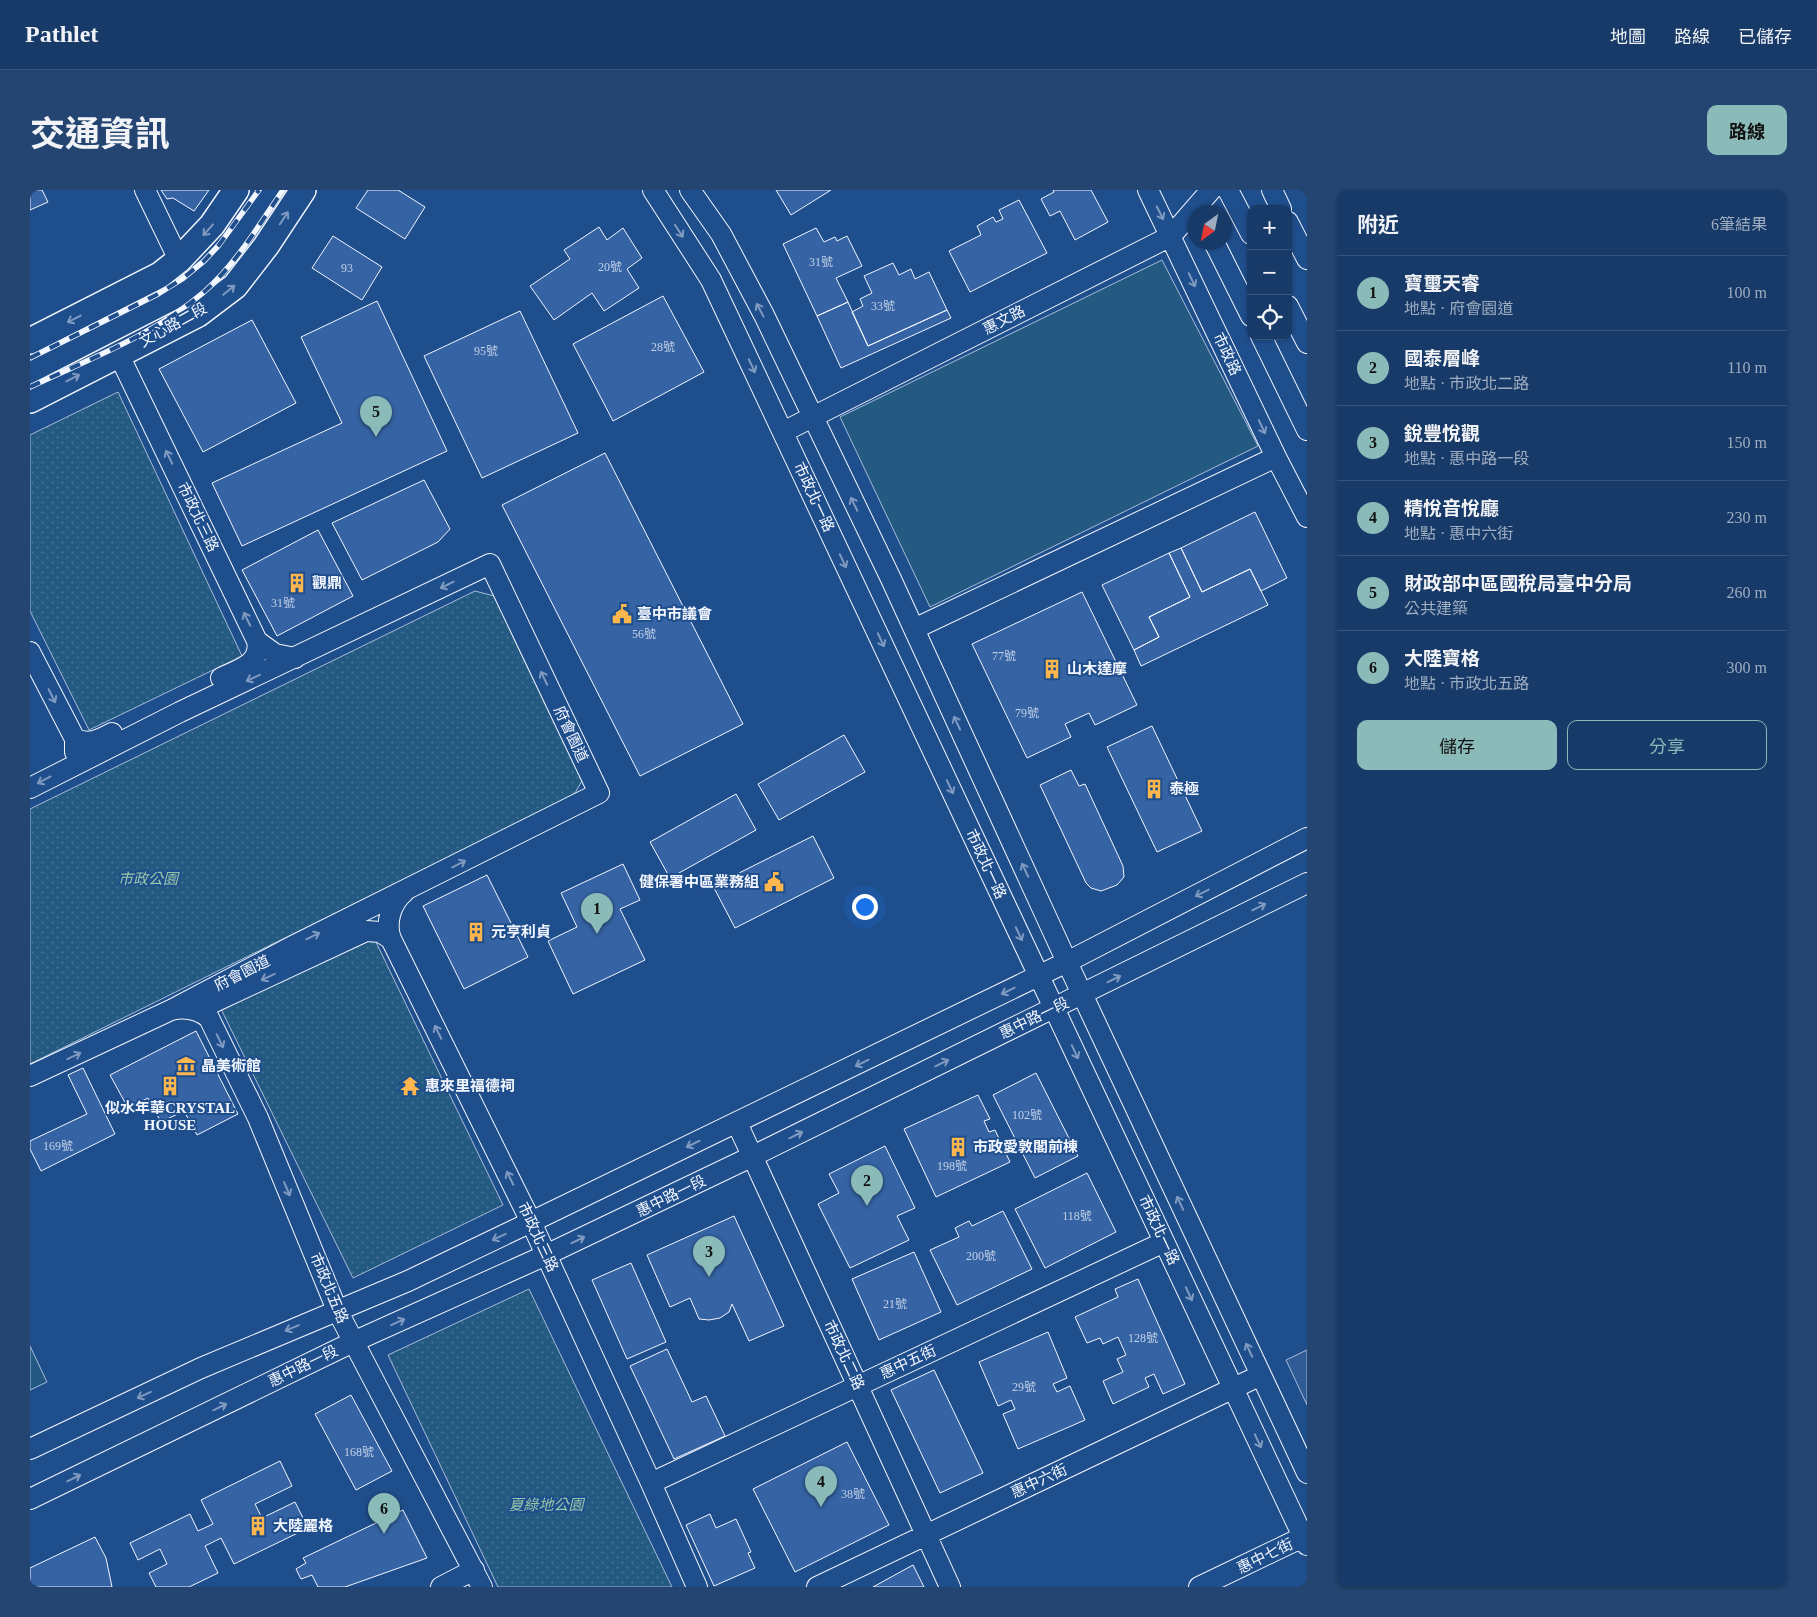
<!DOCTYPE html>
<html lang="zh-TW">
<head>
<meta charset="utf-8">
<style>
  body { margin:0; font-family:"Times New Roman","Noto Sans TC",serif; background:#244571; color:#f1f3f6 }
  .controls { position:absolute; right:15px; top:15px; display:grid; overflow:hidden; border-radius:10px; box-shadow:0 1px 4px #0004 }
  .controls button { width:45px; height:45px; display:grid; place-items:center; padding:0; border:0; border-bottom:1px solid #36547d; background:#173a69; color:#f1f3f6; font:25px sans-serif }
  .compass { position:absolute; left:1157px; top:15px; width:45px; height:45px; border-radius:50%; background:#173a69; box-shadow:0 1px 4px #0004; rotate:213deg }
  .you { position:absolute; left:834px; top:716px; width:18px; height:18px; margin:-12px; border:4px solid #fff; border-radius:50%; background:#1a73e8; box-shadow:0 0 0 8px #1a73e833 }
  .badge { display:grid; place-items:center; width:32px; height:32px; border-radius:50%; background:#8bbbb9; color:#111; font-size:16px; font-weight:700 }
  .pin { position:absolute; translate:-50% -41px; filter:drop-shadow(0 1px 2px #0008) }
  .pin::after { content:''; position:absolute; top:26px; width:18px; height:15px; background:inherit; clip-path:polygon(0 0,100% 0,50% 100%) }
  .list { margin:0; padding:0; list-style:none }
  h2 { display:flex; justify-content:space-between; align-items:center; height:65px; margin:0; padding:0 20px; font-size:21px }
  h2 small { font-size:16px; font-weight:400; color:#9eadc0 }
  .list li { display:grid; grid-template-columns:32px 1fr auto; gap:15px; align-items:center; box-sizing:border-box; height:75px; padding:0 20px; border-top:1px solid #36547d }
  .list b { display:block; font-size:19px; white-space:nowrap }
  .list p { margin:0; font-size:16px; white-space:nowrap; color:#9eadc0 }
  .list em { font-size:16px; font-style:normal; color:#9eadc0 }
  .actions { display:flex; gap:10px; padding:15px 20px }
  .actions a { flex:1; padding:11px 0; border:1px solid #8bbbb9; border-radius:10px; text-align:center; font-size:18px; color:#8bbbb9 }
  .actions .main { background:#8bbbb9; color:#111 }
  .icon { flex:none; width:28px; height:28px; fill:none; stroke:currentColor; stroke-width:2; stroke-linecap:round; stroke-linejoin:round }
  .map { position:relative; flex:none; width:1277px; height:1397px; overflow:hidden; border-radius:10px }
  header { display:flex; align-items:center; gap:30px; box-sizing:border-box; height:70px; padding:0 25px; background:#173a69; border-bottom:1px solid #36547d }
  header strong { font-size:24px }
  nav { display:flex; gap:28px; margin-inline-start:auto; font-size:18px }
  .intro { display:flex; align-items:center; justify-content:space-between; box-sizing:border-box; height:120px; padding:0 30px }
  h1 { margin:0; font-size:35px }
  .button { padding:12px 22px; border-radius:10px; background:#8bbbb9; color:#111; font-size:18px; font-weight:700 }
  main { display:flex; gap:30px; padding:0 30px }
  aside { flex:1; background:#173a69; border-radius:10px; box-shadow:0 1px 4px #0004 }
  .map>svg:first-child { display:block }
  .grass { fill:#245a82; stroke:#a8bbd7 }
  .park { fill:url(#park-dots); stroke:#a8bbd7 }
  .parking { fill:#305b95; stroke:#a8bbd7 }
  .building { fill:#3563a3; stroke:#f2f6ff }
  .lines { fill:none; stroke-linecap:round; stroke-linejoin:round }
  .minor-casing { stroke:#f2f6ff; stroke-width:22 }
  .major-casing { stroke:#f2f6ff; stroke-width:28 }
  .minor { stroke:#1f4e8c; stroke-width:20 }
  .major { stroke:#1f4e8c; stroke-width:25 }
  .rail-casing { stroke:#f2f6ff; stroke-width:5.5 }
  .rail { stroke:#1f4e8c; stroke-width:4; stroke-dasharray:11; stroke-linecap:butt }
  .oneway { stroke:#7e9ac0 }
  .labels { text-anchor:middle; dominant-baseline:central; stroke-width:4; stroke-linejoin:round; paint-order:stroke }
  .number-label { font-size:12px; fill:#c3d1e8 }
  .street-label { font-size:15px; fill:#f2f6ff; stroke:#1f4e8c }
  .poi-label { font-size:15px; font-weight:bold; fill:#f2f6ff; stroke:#1f4e8c; text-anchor:start }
  .park-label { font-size:15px; font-style:italic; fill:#97c8a6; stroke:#1f4e8c }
</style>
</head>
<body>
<header>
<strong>Pathlet</strong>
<nav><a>地圖</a><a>路線</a><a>已儲存</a></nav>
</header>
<div class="intro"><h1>交通資訊</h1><a class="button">路線</a></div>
<main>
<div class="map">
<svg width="1277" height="1397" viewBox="0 0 1277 1397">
  <defs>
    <pattern id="park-dots" width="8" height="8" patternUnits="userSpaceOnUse" patternTransform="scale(1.25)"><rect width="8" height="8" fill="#245a82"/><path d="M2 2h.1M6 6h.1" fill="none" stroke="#447295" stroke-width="1.8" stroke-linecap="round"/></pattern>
  </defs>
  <rect width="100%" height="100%" fill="#1f4e8c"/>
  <!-- grass -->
  <path class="grass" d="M1132 70 1228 256 900 417 810 227Z
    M0 1156 17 1192 0 1200Z"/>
  <!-- park -->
  <path class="park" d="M88 202 212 466 59 540 0 421V245Z
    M445 401 464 406 553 589 544 605 0 874V619Z
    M343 746 473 1015 323 1088 191 819Z
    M499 1099 642 1397H468L358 1165Z"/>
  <!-- parking -->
  <path class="parking" d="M1277 1160V1215L1256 1170Z"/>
  <!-- building -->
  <path class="building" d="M0 0H12L18 12 0 20Z
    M131 0H179L164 21 143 8 137 9Z
    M338 0H368L395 17 375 49 326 18Z
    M746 0H801L761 25Z
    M1023 0H1061L1078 32 1045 50 1030 21 1020 26 1011 9 1024 2Z
    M989 10 1017 63 940 102 919 61 951 45 947 36 963 27 966 32 973 29 969 20Z
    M569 37 577 50 593 38 612 68 597 79 609 98 574 121 562 103 524 130 500 96 540 69 534 60Z
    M786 38 794 52 805 47 807 51 817 46 832 76 806 88 818 112 787 126 753 54Z
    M303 46 352 77 332 110 282 78Z
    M863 73 869 85 881 79 885 89 899 82 917 120 838 156 822 122 833 116 830 109 842 103 834 86Z
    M633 106 674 182 583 231 543 154Z
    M347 111 417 261 212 356 182 293 312 233 271 147Z
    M818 112 838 156 917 120 921 128 811 178 787 126Z
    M490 121 548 243 452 288 394 166Z
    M222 130 266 213 173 262 129 179Z
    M575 263 713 534 610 586 472 315Z
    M394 290 420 339 408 352 332 390 302 333Z
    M1225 322 1257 388 1231 401 1220 379 1172 402 1151 358Z
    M288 340 323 406 247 446 212 380Z
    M1151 358 1172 402 1220 379 1238 415 1111 476 1104 460 1129 447 1119 427 1160 407 1139 363Z
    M1139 363 1160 407 1119 427 1129 447 1104 460 1072 395Z
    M1052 402 1107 515 1065 535 1059 523 1035 534 1041 547 997 568 942 454Z
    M1122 536 1172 641 1127 662 1077 557Z
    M814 545 835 582 749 630 728 594Z
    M1041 580 1049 596 1055 594 1093 676 1094 687 1087 695 1071 701 1061 698 1056 693 1010 595Z
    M706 604 726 640 640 688 620 652Z
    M783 646 804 688 705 738 683 696Z
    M593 674 610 710 590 719 615 770 543 804 518 751 547 737 531 703Z
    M457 685 498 767 434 799 393 716Z
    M166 841 208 924 167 945 154 921 131 932 118 908 98 918 80 885Z
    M53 878 85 944 11 981 0 959V951L57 924 38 885Z
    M1006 883 1048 966 1005 988 963 905Z
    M948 905 960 929 954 931 959 942 965 940 980 972 906 1007 874 939Z
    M855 956 885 1018 867 1026 879 1050 820 1078 788 1014 809 1003 799 984Z
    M1057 983 1086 1042 1015 1078 985 1019Z
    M973 1021 1002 1079 927 1115 900 1060 929 1047 925 1038 939 1031 942 1036Z
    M704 1026 754 1136 719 1151 702 1114 699 1122 690 1128 679 1130 669 1129 660 1108 640 1117 617 1065Z
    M884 1062 911 1122 849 1150 822 1089Z
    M601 1073 636 1152 597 1169 562 1090Z
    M1108 1089 1155 1194 1133 1204 1124 1184 1115 1188 1119 1197 1083 1214 1073 1191 1093 1182 1087 1169 1096 1165 1088 1147 1073 1154 1070 1148 1057 1153 1045 1127 1088 1107 1085 1099Z
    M1018 1142 1037 1188 1023 1194 1027 1202 1040 1196 1055 1230 988 1259 973 1224 985 1219 981 1210 968 1216 949 1172Z
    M637 1159 662 1212 676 1206 695 1246 644 1269 600 1176Z
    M904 1180 953 1283 910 1303 861 1200Z
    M321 1205 362 1281 326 1300 285 1224Z
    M817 1252 859 1335 765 1382 723 1299Z
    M250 1271 262 1296 225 1314 232 1328 265 1312 278 1338 204 1374 191 1348 175 1356 188 1383 159 1397H126L119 1383 137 1374 130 1359 108 1370 100 1353 160 1324 168 1341 183 1334 171 1310Z
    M373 1320 397 1368 315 1397H288L282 1385 271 1389 266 1379 276 1373 273 1368Z
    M680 1324 686 1338 706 1329 721 1362 718 1363 725 1378 684 1396 656 1335Z
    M65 1347 76 1368 82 1397H0V1378Z
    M883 1375 894 1397H843Z"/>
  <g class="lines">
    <defs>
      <path id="minor" d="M115 0 149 70
        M623 0 681 90 1277 1355
        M660 0 691 44 734 125 861 389 1037 772 1277 1283
        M1118 0 1246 267 1277 327
        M1198 0 1221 44
        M1242 0 1251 19
        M1258 32 1277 69
        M1184 52 1221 126
        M1258 116 1277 153
        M1231 146 1277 240
        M89 165 227 451 245 464 265 468
        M753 242 1141 46 1181 0
        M884 439 1246 267
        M0 462 45 549V562
        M191 488C207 480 232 474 227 451
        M45 549C59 555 69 550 82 543
        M0 598 150 522 460 374 569 603 263 756 141 820 0 886
        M374 702C361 713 355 733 361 749L501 1032 621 1293 667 1397
        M182 813 336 741 350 742 361 749
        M141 820C154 817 168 819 179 828L228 928 307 1120 452 1397
        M707 933 920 1397
        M0 1259 171 1178 378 1091 501 1032 1037 772 1277 648
        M621 1293 1134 1052
        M0 1309 323 1152 516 1065 723 966 1277 693
        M411 1397 444 1380
        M787 1397 1231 1185
        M1169 1397 1273 1347"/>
      <path id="major" d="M0 151 130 85 149 70 182 35 206 0
        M0 210 168 124 205 96 236 56 273 0"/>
    </defs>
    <!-- minor casing -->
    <use href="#minor" class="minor-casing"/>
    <!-- major casing -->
    <use href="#major" class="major-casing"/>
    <!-- minor -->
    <use href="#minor" class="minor"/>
    <!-- major -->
    <use href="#major" class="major"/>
    <defs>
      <path id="rail" d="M0 168 128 104 152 89 174 71 189 55 229 0
        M0 197C59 169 124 145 174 102 206 74 229 35 253 0"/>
    </defs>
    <!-- rail casing -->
    <use href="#rail" class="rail-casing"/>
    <!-- rail -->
    <use href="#rail" class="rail"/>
  </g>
  <!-- one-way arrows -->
  <defs><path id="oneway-shaft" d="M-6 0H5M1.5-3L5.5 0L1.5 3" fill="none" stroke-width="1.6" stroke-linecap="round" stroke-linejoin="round" transform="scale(1.25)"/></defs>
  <g class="oneway">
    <use href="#oneway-shaft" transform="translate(1130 23) rotate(63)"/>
    <use href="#oneway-shaft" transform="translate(254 28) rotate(-56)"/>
    <use href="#oneway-shaft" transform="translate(178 40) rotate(132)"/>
    <use href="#oneway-shaft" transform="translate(649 41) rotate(57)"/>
    <use href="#oneway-shaft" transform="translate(1162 90) rotate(65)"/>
    <use href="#oneway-shaft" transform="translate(199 100) rotate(-39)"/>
    <use href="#oneway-shaft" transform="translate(730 120) rotate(-118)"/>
    <use href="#oneway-shaft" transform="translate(44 129) rotate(153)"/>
    <use href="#oneway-shaft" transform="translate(722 176) rotate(65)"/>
    <use href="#oneway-shaft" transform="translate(43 188) rotate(-27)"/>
    <use href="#oneway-shaft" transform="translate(1232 237) rotate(65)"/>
    <use href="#oneway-shaft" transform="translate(139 267) rotate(-116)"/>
    <use href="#oneway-shaft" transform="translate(824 314) rotate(-116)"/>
    <use href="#oneway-shaft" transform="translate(813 371) rotate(65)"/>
    <use href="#oneway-shaft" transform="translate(417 395) rotate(154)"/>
    <use href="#oneway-shaft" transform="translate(217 429) rotate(-116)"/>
    <use href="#oneway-shaft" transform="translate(851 450) rotate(65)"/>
    <use href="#oneway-shaft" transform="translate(223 488) rotate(155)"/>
    <use href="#oneway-shaft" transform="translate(514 488) rotate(-115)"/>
    <use href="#oneway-shaft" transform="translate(22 506) rotate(63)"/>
    <use href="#oneway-shaft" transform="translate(927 533) rotate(-115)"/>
    <use href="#oneway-shaft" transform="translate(14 590) rotate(152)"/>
    <use href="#oneway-shaft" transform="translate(920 597) rotate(65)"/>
    <use href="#oneway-shaft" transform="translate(429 674) rotate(-27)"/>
    <use href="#oneway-shaft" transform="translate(995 680) rotate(-115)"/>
    <use href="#oneway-shaft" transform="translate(1172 703) rotate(153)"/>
    <use href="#oneway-shaft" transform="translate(1229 717) rotate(-26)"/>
    <use href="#oneway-shaft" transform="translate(989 744) rotate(65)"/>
    <use href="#oneway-shaft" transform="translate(283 746) rotate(-26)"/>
    <use href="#oneway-shaft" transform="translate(238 787) rotate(155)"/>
    <use href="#oneway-shaft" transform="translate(1084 789) rotate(-26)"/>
    <use href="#oneway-shaft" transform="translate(978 801) rotate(154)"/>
    <use href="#oneway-shaft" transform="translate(408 842) rotate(-116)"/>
    <use href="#oneway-shaft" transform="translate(190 851) rotate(64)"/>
    <use href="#oneway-shaft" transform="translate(1045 862) rotate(65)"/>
    <use href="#oneway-shaft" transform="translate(44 866) rotate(-25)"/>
    <use href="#oneway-shaft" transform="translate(832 873) rotate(154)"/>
    <use href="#oneway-shaft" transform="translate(912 873) rotate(-26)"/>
    <use href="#oneway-shaft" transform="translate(766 945) rotate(-26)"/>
    <use href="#oneway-shaft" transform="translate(663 954) rotate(154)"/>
    <use href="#oneway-shaft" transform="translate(480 988) rotate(-116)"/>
    <use href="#oneway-shaft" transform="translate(257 999) rotate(67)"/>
    <use href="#oneway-shaft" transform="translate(1150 1013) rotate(-115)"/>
    <use href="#oneway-shaft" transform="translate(469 1047) rotate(155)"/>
    <use href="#oneway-shaft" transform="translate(548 1050) rotate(-26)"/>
    <use href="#oneway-shaft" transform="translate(1159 1104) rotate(65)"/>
    <use href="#oneway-shaft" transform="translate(368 1132) rotate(-24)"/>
    <use href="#oneway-shaft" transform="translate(262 1138) rotate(157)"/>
    <use href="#oneway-shaft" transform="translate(1219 1160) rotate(-115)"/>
    <use href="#oneway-shaft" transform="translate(114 1205) rotate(155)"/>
    <use href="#oneway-shaft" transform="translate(190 1217) rotate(-26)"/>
    <use href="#oneway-shaft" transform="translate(1228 1251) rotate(65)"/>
    <use href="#oneway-shaft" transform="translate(44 1288) rotate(-26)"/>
  </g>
  <!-- icons -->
  <defs>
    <symbol id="building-bare" viewBox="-9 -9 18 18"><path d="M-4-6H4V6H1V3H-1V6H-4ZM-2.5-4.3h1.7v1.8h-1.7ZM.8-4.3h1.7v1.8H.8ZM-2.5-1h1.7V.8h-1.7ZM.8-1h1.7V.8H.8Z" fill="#ffb74d" stroke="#1f4e8c" stroke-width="2.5" paint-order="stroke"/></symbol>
    <symbol id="civic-bare" viewBox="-9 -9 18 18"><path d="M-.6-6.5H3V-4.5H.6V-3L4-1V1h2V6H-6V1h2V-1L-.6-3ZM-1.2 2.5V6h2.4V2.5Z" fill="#ffb74d" stroke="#1f4e8c" stroke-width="2.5" paint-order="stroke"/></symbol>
    <symbol id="museum-bare" viewBox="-9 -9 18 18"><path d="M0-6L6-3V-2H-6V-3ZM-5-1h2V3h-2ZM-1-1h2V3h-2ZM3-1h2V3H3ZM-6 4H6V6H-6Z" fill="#ffb74d" stroke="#1f4e8c" stroke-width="2.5" paint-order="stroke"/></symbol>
    <symbol id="temple-bare" viewBox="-9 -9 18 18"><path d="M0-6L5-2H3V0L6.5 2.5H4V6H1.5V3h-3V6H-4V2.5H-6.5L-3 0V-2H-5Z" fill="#ffb74d" stroke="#1f4e8c" stroke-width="2.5" paint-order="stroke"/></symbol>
  </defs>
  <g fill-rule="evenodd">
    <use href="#building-bare" x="253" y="379" width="28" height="28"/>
    <use href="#civic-bare" x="578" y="410" width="28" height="28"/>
    <use href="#building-bare" x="1008" y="465" width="28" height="28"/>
    <use href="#building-bare" x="1110" y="585" width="28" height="28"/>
    <use href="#civic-bare" x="730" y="678" width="28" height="28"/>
    <use href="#building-bare" x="432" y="728" width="28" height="28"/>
    <use href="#museum-bare" x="142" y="862" width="28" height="28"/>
    <use href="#building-bare" x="126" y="882" width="28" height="28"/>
    <use href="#temple-bare" x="366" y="882" width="28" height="28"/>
    <use href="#building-bare" x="914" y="943" width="28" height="28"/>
    <use href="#building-bare" x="214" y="1322" width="28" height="28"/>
  </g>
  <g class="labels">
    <!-- number labels -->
    <g class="number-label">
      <text x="791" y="72">31號</text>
      <text x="580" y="77">20號</text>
      <text x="317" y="78">93</text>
      <text x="853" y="116">33號</text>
      <text x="633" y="157">28號</text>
      <text x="456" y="161">95號</text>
      <text x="253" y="413">31號</text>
      <text x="614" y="444">56號</text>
      <text x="974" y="466">77號</text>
      <text x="997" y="523">79號</text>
      <text x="997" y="925">102號</text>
      <text x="28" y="956">169號</text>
      <text x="922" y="976">198號</text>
      <text x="1047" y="1026">118號</text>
      <text x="951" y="1066">200號</text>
      <text x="865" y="1114">21號</text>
      <text x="1113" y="1148">128號</text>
      <text x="994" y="1197">29號</text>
      <text x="329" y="1262">168號</text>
      <text x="823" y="1304">38號</text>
    </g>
    <!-- street labels -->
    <g class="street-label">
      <text transform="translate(974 130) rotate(-27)">惠文路</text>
      <text transform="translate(143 135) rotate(-29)">文心路二段</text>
      <text transform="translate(1197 164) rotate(65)">市政路</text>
      <text transform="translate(784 307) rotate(65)">市政北一路</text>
      <text transform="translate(168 327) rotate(64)">市政北三路</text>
      <text transform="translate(541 544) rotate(65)">府會園道</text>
      <text transform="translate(956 674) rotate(65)">市政北一路</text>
      <text transform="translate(212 783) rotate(-27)">府會園道</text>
      <text transform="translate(1004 828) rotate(-26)">惠中路一段</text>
      <text transform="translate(641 1006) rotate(-26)">惠中路一段</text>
      <text transform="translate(1129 1040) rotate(65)">市政北一路</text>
      <text transform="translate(508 1047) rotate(65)">市政北三路</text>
      <text transform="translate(299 1098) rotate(67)">市政北五路</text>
      <text transform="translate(814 1165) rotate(65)">市政北二路</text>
      <text transform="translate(878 1172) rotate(-25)">惠中五街</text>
      <text transform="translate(273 1176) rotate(-26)">惠中路一段</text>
      <text transform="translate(1009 1291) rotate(-25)">惠中六街</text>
      <text transform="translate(1235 1366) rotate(-26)">惠中七街</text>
    </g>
    <!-- poi labels -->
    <g class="poi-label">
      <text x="282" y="393">觀鼎</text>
      <text x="607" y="424">臺中市議會</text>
      <text x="1037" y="479">山木達摩</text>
      <text x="1139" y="599">泰極</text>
      <text x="729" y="692" text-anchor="end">健保署中區業務組</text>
      <text x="461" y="742">元亨利貞</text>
      <text x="171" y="876">晶美術館</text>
      <text x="395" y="896">惠來里福德祠</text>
      <text x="140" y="918" text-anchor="middle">似水年華CRYSTAL<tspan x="140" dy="17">HOUSE</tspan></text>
      <text x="943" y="957">市政愛敦閣前棟</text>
      <text x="243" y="1336">大陸麗格</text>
    </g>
    <!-- park labels -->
    <g class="park-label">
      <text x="118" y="689">市政公園</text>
      <text x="516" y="1315">夏綠地公園</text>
    </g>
  </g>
</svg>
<div class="controls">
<button>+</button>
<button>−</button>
<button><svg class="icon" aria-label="locate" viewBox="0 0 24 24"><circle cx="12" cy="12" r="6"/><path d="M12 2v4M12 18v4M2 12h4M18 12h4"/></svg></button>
</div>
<svg class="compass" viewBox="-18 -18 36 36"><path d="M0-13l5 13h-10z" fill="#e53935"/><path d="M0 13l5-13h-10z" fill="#9eadc0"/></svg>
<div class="you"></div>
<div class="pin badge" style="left:567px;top:744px">1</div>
<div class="pin badge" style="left:837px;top:1016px">2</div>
<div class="pin badge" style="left:679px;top:1087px">3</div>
<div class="pin badge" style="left:791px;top:1317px">4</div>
<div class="pin badge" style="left:346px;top:247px">5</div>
<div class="pin badge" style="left:354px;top:1344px">6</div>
</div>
<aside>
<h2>附近<small>6筆結果</small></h2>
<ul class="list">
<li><span class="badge">1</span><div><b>寶璽天睿</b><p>地點 · 府會園道</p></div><em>100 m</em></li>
<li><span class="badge">2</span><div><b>國泰層峰</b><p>地點 · 市政北二路</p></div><em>110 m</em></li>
<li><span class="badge">3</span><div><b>銳豐悅觀</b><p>地點 · 惠中路一段</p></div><em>150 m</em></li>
<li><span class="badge">4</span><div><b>精悅音悅廳</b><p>地點 · 惠中六街</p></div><em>230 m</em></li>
<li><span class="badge">5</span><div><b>財政部中區國稅局臺中分局</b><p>公共建築</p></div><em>260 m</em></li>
<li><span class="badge">6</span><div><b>大陸寶格</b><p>地點 · 市政北五路</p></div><em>300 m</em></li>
</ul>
<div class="actions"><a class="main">儲存</a><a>分享</a></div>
</aside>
</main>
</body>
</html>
